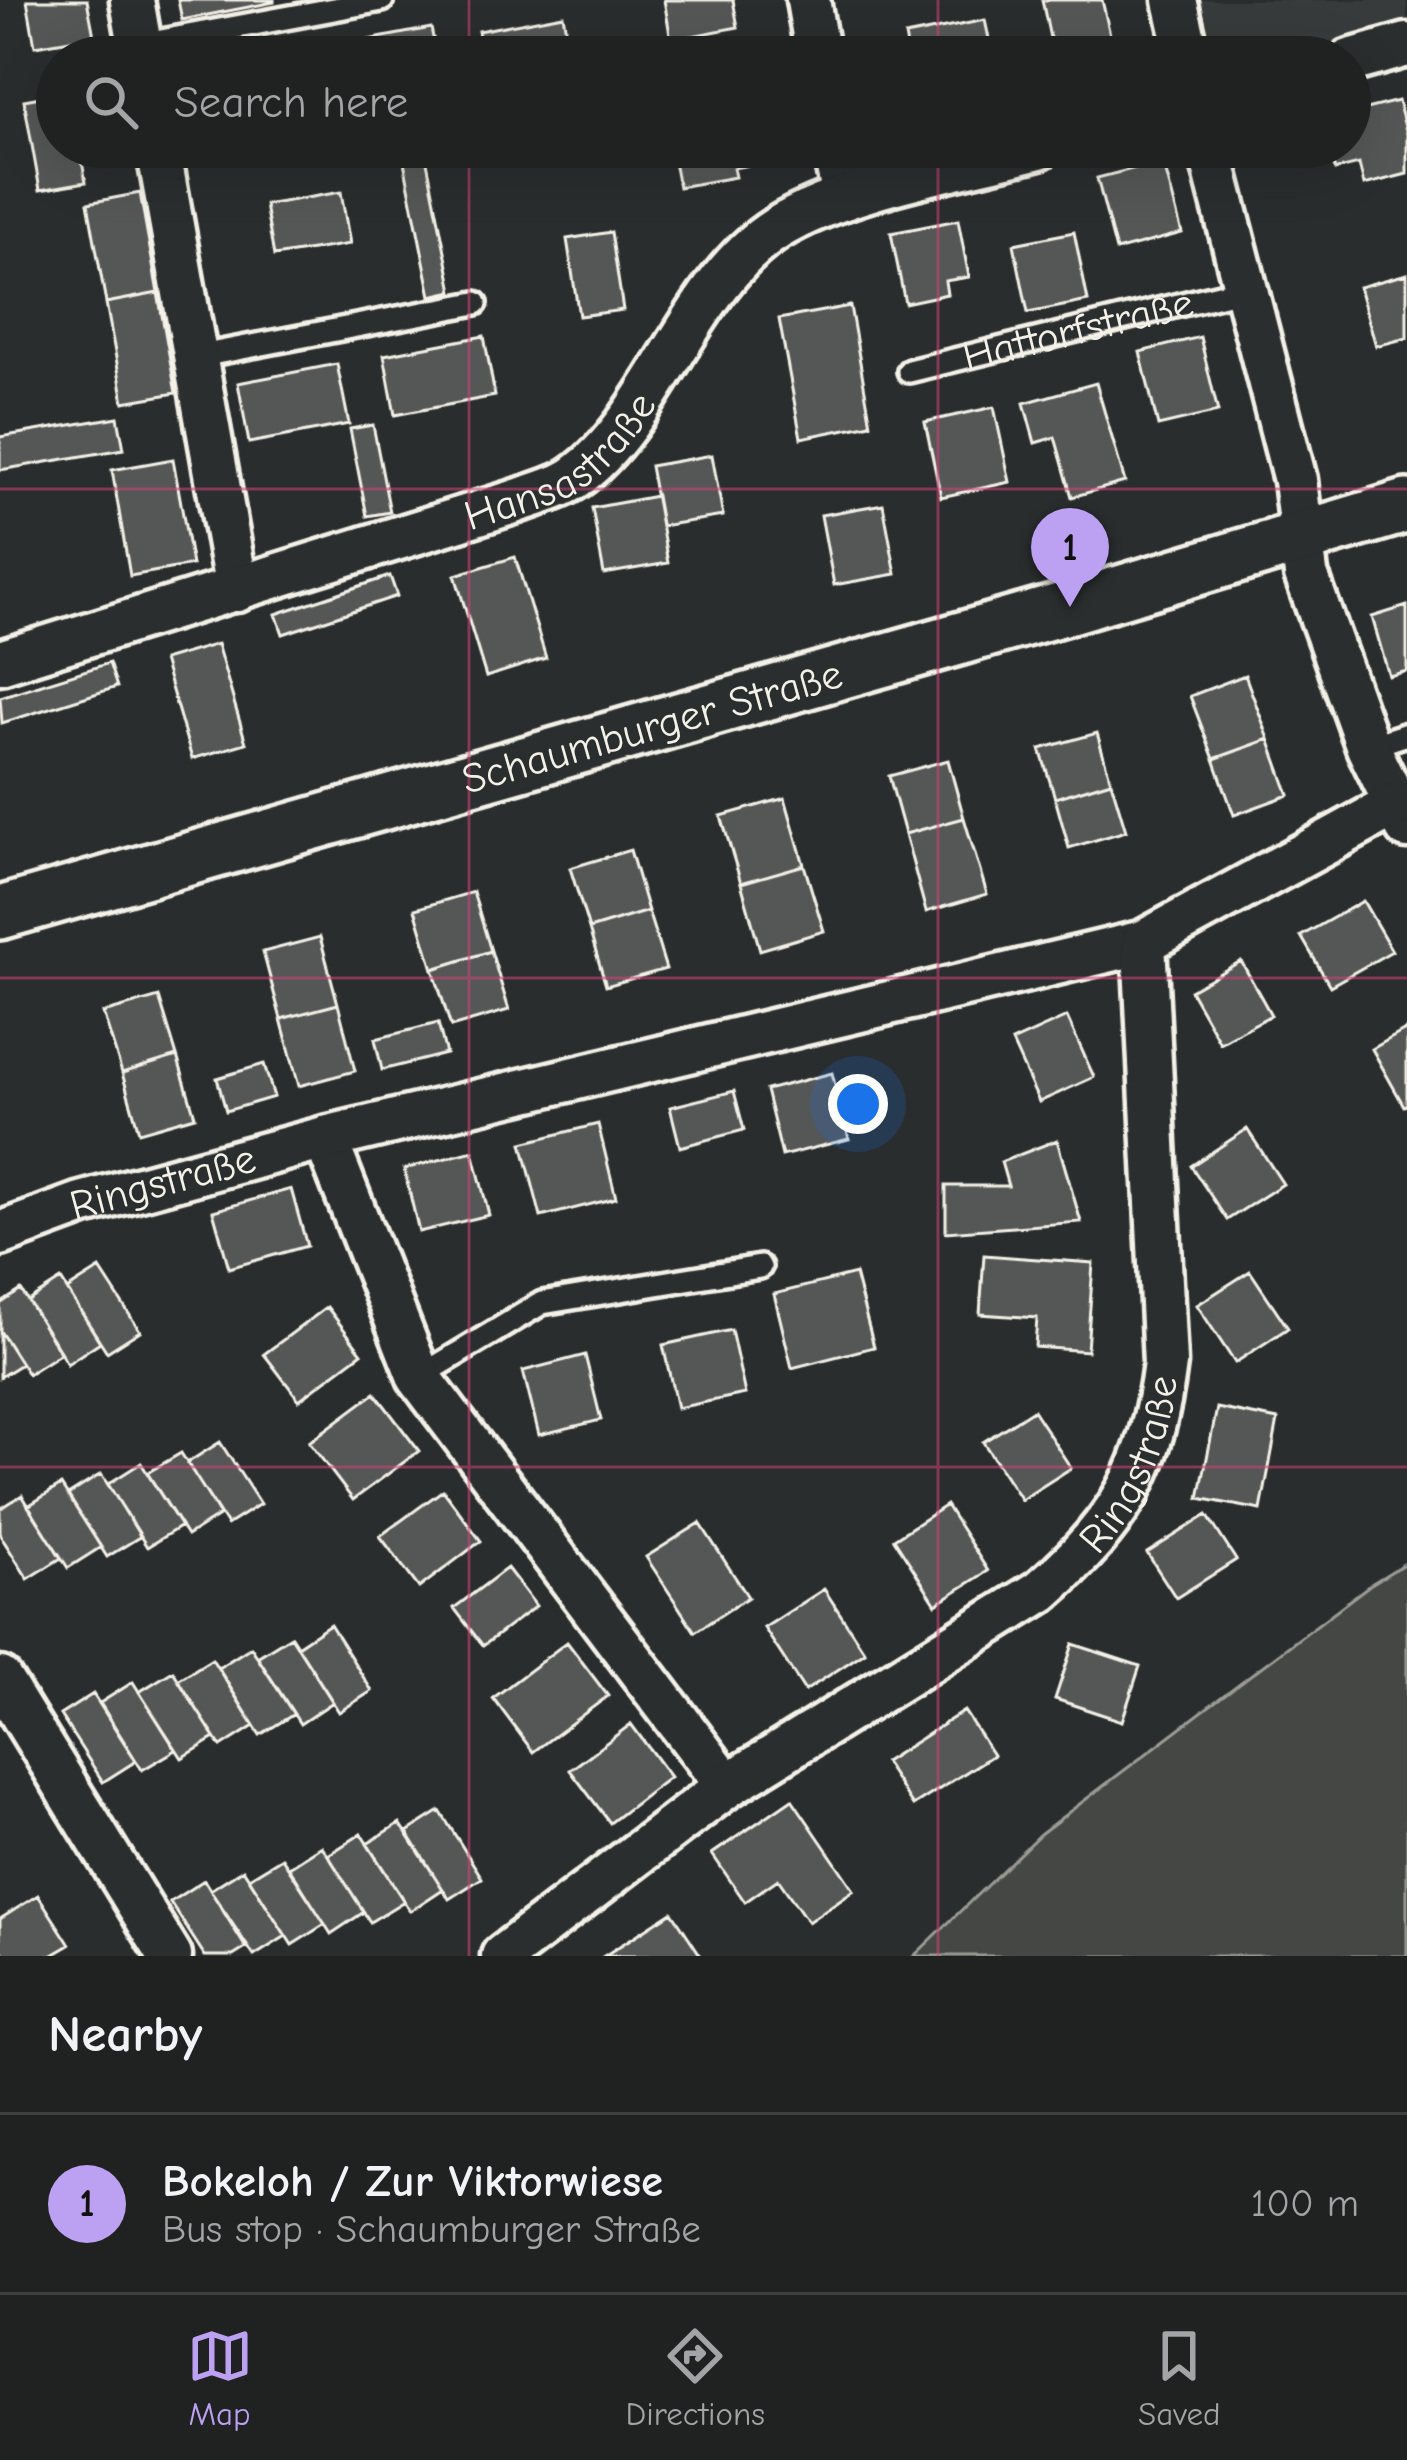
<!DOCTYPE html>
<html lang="en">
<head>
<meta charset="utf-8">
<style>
  body { margin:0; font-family:"Comic Neue",sans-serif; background:#2d2f2f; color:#f1f3f6 }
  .you { position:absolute; left:858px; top:1104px; width:42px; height:42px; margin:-30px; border:9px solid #fff; border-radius:50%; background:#1a73e8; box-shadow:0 0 0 18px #1a73e833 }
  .badge { display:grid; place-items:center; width:78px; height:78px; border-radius:50%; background:#bca0f2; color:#111; font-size:39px; font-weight:700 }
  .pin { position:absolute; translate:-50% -99px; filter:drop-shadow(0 3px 6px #0008) }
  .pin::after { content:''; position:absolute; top:63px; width:42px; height:36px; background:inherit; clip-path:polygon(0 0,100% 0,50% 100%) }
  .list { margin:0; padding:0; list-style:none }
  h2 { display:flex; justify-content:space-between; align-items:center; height:156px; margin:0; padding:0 48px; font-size:51px }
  h2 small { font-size:39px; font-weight:400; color:#a2a4a5 }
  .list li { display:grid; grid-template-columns:78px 1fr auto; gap:36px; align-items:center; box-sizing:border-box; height:180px; padding:0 48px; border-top:3px solid #3d3f40 }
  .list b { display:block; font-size:45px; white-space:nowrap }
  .list p { margin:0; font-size:39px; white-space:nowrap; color:#a2a4a5 }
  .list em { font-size:39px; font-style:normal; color:#a2a4a5 }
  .icon { flex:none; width:66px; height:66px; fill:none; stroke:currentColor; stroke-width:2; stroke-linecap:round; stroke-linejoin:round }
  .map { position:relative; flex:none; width:1407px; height:1956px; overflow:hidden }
  .search { position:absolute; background:#202222; box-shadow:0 12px 48px #0002; left:36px; right:36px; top:36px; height:132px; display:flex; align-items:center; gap:30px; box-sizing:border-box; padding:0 42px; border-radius:66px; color:#a2a4a5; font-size:45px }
  .sheet { height:336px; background:#202222 }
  nav { display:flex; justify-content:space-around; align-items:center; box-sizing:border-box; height:168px; border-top:3px solid #3d3f40; background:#202222; font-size:33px; color:#a2a4a5 }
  nav a { display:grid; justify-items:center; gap:6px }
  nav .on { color:#bca0f2 }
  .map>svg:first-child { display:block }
  .built { fill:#373a3a }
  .green { fill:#444645; stroke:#9c9c96; stroke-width:3 }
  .building { fill:#555756; stroke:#f4f1e8; stroke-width:3 }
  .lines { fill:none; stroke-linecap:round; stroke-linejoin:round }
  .service-casing { stroke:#f4f1e8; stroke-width:30 }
  .minor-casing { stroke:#f4f1e8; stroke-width:51 }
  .tertiary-casing { stroke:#f4f1e8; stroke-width:60 }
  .service { stroke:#2a2d2e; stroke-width:21 }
  .minor { stroke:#2a2d2e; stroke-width:42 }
  .tertiary { stroke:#2a2d2e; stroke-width:51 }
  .grid { fill:none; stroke:#cc4377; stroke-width:3; stroke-opacity:0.55 }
  .labels { text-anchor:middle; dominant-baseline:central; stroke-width:9; stroke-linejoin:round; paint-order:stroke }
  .street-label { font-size:42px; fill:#f4f1e8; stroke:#2a2d2e }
</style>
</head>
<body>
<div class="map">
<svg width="1407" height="1956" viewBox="0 0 1407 1956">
  <rect width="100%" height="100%" fill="#2a2d2e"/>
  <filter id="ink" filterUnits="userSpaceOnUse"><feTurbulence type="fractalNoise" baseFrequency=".00833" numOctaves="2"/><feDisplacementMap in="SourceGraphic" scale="24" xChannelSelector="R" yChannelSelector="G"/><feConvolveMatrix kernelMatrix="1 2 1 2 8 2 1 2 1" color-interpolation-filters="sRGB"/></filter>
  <g filter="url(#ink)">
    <!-- built -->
    <path class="built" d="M1200 0H1407V19L1285 57H1213Z"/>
    <!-- green -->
    <path class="green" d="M1407 1562V1956H914L1040 1834 1371 1584Z"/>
    <!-- building -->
    <path class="building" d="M27 0H87L94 36 35 46Z
      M178 0H274V2L182 20Z
      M664 0H733L738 27 671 40Z
      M1042 0H1102L1114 52 1091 57H1054Z
      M563 15 571 57H483L478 31Z
      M985 20 993 57H909L905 36Z
      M431 28 437 57H333L331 47Z
      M57 94V147H79L86 182 40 190 24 100Z
      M1398 101 1407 134V174L1364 185 1359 164 1335 170 1330 147H1350V113Z
      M401 147H424L453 291 431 296Z
      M671 147H776L778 160 733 168 735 177 679 187Z
      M1163 161 1182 233 1116 251 1097 178Z
      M341 192 350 244 274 256 265 205Z
      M140 193 158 293 106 303 88 203Z
      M958 220 969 277 945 281 947 294 905 303 891 233Z
      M611 232 623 310 579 316 567 239Z
      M1074 232 1088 301 1028 313 1014 244Z
      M1407 274V338L1376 346 1359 287Z
      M158 293 176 393 124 402 106 303Z
      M850 306 871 424 801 438 779 319Z
      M484 336 495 396 395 415 384 355Z
      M1200 337 1218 412 1158 426 1140 352Z
      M337 364 349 424 249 443 238 383Z
      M1096 383 1125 482 1072 497 1055 437 1035 443 1024 403Z
      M994 407 1010 482 941 497 925 422Z
      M118 417 124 449 0 470V437Z
      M373 425 390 512 367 516 350 429Z
      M712 455 723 516 661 526 650 466Z
      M173 459 192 565 130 576 112 470Z
      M656 496 668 563 604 574 592 508Z
      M883 504 896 574 834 585 821 515Z
      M515 557 546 658 486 677 455 575Z
      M390 576 397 596 283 634 276 614Z
      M1407 606V671L1389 676 1372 617Z
      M217 644 246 743 192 759 163 660Z
      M109 663 117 687 2 723 0 697Z
      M1245 675 1269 739 1214 759 1190 696Z
      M1097 733 1111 781 1055 798 1040 749Z
      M1269 739 1289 795 1234 815 1214 759Z
      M948 760 964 818 905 834 889 776Z
      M1111 781 1126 831 1069 848 1055 798Z
      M785 798 804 865 741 883 721 816Z
      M964 818 987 894 926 912 905 834Z
      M630 850 648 911 589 929 570 868Z
      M804 865 824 931 760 950 741 883Z
      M473 892 491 951 433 969 415 909Z
      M1363 901 1392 951 1330 986 1301 936Z
      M648 911 666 969 606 986 589 929Z
      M320 937 338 1004 281 1019 263 952Z
      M491 951 509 1010 451 1027 433 969Z
      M1241 961 1271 1015 1220 1043 1190 990Z
      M159 997 177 1056 122 1073 103 1013Z
      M338 1004 355 1071 299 1086 281 1019Z
      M1067 1017 1094 1077 1039 1102 1012 1042Z
      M438 1023 446 1054 382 1070 375 1039Z
      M1407 1029V1105L1404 1106 1372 1049Z
      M177 1056 195 1116 139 1132 122 1073Z
      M264 1064 274 1097 226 1111 217 1078Z
      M832 1073 849 1139 782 1156 766 1090Z
      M734 1091 744 1130 680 1147 670 1107Z
      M598 1124 616 1198 541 1217 522 1143Z
      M1247 1129 1283 1184 1227 1220 1191 1166Z
      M1057 1140 1081 1222 946 1232V1186H1008L1001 1162Z
      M473 1151 489 1215 419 1232 404 1169Z
      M291 1189 307 1246 229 1268 213 1211Z
      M984 1255 1093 1263 1087 1351 1035 1347 1037 1318 980 1314Z
      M100 1269 140 1331 107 1352 67 1290Z
      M1250 1271 1288 1328 1235 1363 1197 1305Z
      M855 1274 874 1347 792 1368 774 1294Z
      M61 1280 100 1342 67 1364 28 1301Z
      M21 1290 61 1353 28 1374 0 1331V1304Z
      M327 1307 362 1353 299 1400 264 1354Z
      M731 1330 745 1394 677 1408 663 1345Z
      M0 1331 21 1364 0 1377Z
      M585 1355 601 1420 539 1435 523 1371Z
      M375 1393 419 1451 353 1500 309 1442Z
      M1217 1408 1278 1420 1261 1510 1199 1498Z
      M1033 1410 1071 1468 1021 1500 983 1442Z
      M220 1442 260 1504 227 1525 187 1463Z
      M181 1453 220 1515 187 1536 147 1473Z
      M141 1463 181 1526 147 1547 108 1484Z
      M101 1474 141 1536 107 1557 68 1495Z
      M61 1485 101 1547 68 1568 28 1506Z
      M443 1490 481 1541 419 1588 380 1536Z
      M22 1495 61 1558 28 1579 0 1535V1509Z
      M946 1505 988 1571 936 1604 894 1539Z
      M1207 1515 1236 1560 1176 1598 1147 1553Z
      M700 1523 748 1597 695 1632 646 1557Z
      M507 1568 536 1606 483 1646 454 1608Z
      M824 1589 865 1652 805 1691 764 1628Z
      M330 1624 372 1691 339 1712 297 1646Z
      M291 1636 333 1702 300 1724 257 1657Z
      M567 1642 608 1696 533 1752 493 1698Z
      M1073 1644 1140 1666 1122 1721 1055 1699Z
      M251 1647 294 1714 260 1735 218 1668Z
      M212 1659 254 1726 221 1747 178 1680Z
      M173 1671 215 1738 182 1758 139 1692Z
      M133 1682 176 1750 142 1770 100 1703Z
      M93 1694 136 1761 103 1782 60 1715Z
      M964 1711 993 1755 913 1806 884 1762Z
      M631 1724 670 1777 610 1823 570 1770Z
      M792 1799 854 1890 808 1922 778 1879 745 1902 712 1854Z
      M440 1811 482 1878 449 1899 407 1832Z
      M400 1823 443 1889 410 1911 367 1844Z
      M361 1834 404 1901 370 1922 328 1855Z
      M322 1846 364 1912 331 1934 289 1867Z
      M282 1858 325 1924 292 1945 249 1878Z
      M243 1869 286 1936 254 1956 210 1890Z
      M204 1880 246 1948 233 1956H205L170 1902Z
      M38 1895 70 1945 51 1956H5L0 1947V1919Z
      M672 1912 701 1956H604Z"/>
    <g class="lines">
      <defs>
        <g id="service">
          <path d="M140 45 382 0"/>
          <path d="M195 357 476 303"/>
          <path id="s1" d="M909 371 1244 289"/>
          <path d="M1368 747 1407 734"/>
          <path d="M419 1377 542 1303 760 1267"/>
        </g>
        <g id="minor">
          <path d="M132 0 142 57"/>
          <path d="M808 0 818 57"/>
          <path d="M1175 0 1188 57"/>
          <path d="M1350 61 1407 45"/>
          <path d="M158 147 237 590"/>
          <path d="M834 147 844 198"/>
          <path d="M1209 147 1295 480 1306 574 1368 747 1407 827"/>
          <path id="s2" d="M0 662 514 502C533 495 558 489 574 478 655 421 690 283 776 229 845 186 960 168 1039 147"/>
          <path d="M325 1138 419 1377 727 1786"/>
          <path id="s3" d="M0 1234 81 1204 325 1138 1144 942"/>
          <path d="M0 1679 170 1956"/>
          <path id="s4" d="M503 1956 727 1786 1041 1591C1121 1522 1152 1468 1165 1363L1144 942 1395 805"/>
        </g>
        <g id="tertiary">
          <path id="s5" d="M0 913 1070 607 1407 506"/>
        </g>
      </defs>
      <!-- service casing -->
      <use href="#service" class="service-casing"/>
      <!-- minor casing -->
      <use href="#minor" class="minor-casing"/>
      <!-- tertiary casing -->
      <use href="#tertiary" class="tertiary-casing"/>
      <!-- service -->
      <use href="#service" class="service"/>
      <!-- minor -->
      <use href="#minor" class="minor"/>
      <!-- tertiary -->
      <use href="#tertiary" class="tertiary"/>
    </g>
  </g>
  <!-- grid -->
  <path class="grid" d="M469 0V57M938 0V57M469 147V1956M938 147V1956M0 489H1407M0 978H1407M0 1467H1407"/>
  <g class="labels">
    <!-- street labels -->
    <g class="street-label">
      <text stroke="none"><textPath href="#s1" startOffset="174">Hattorfstraße</textPath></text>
      <text stroke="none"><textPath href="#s2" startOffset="600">Hansastraße</textPath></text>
      <text stroke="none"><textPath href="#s5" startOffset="678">Schaumburger Straße</textPath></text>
      <text stroke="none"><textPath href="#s3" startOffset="171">Ringstraße</textPath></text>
      <text stroke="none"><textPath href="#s4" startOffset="810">Ringstraße</textPath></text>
    </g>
  </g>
</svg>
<div class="you"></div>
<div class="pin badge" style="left:1070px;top:607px">1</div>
<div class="search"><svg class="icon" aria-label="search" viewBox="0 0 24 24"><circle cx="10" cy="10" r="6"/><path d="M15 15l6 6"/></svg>Search here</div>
</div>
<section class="sheet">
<h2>Nearby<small></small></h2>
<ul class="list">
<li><span class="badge">1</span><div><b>Bokeloh / Zur Viktorwiese</b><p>Bus stop · Schaumburger Straße</p></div><em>100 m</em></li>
</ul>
</section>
<nav>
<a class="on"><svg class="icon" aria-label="map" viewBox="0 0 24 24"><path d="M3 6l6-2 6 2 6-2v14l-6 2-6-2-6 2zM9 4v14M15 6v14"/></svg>Map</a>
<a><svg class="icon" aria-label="directions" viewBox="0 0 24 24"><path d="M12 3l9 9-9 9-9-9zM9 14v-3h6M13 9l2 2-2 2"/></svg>Directions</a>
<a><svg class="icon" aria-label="saved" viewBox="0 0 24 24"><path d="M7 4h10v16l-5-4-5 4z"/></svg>Saved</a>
</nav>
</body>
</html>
